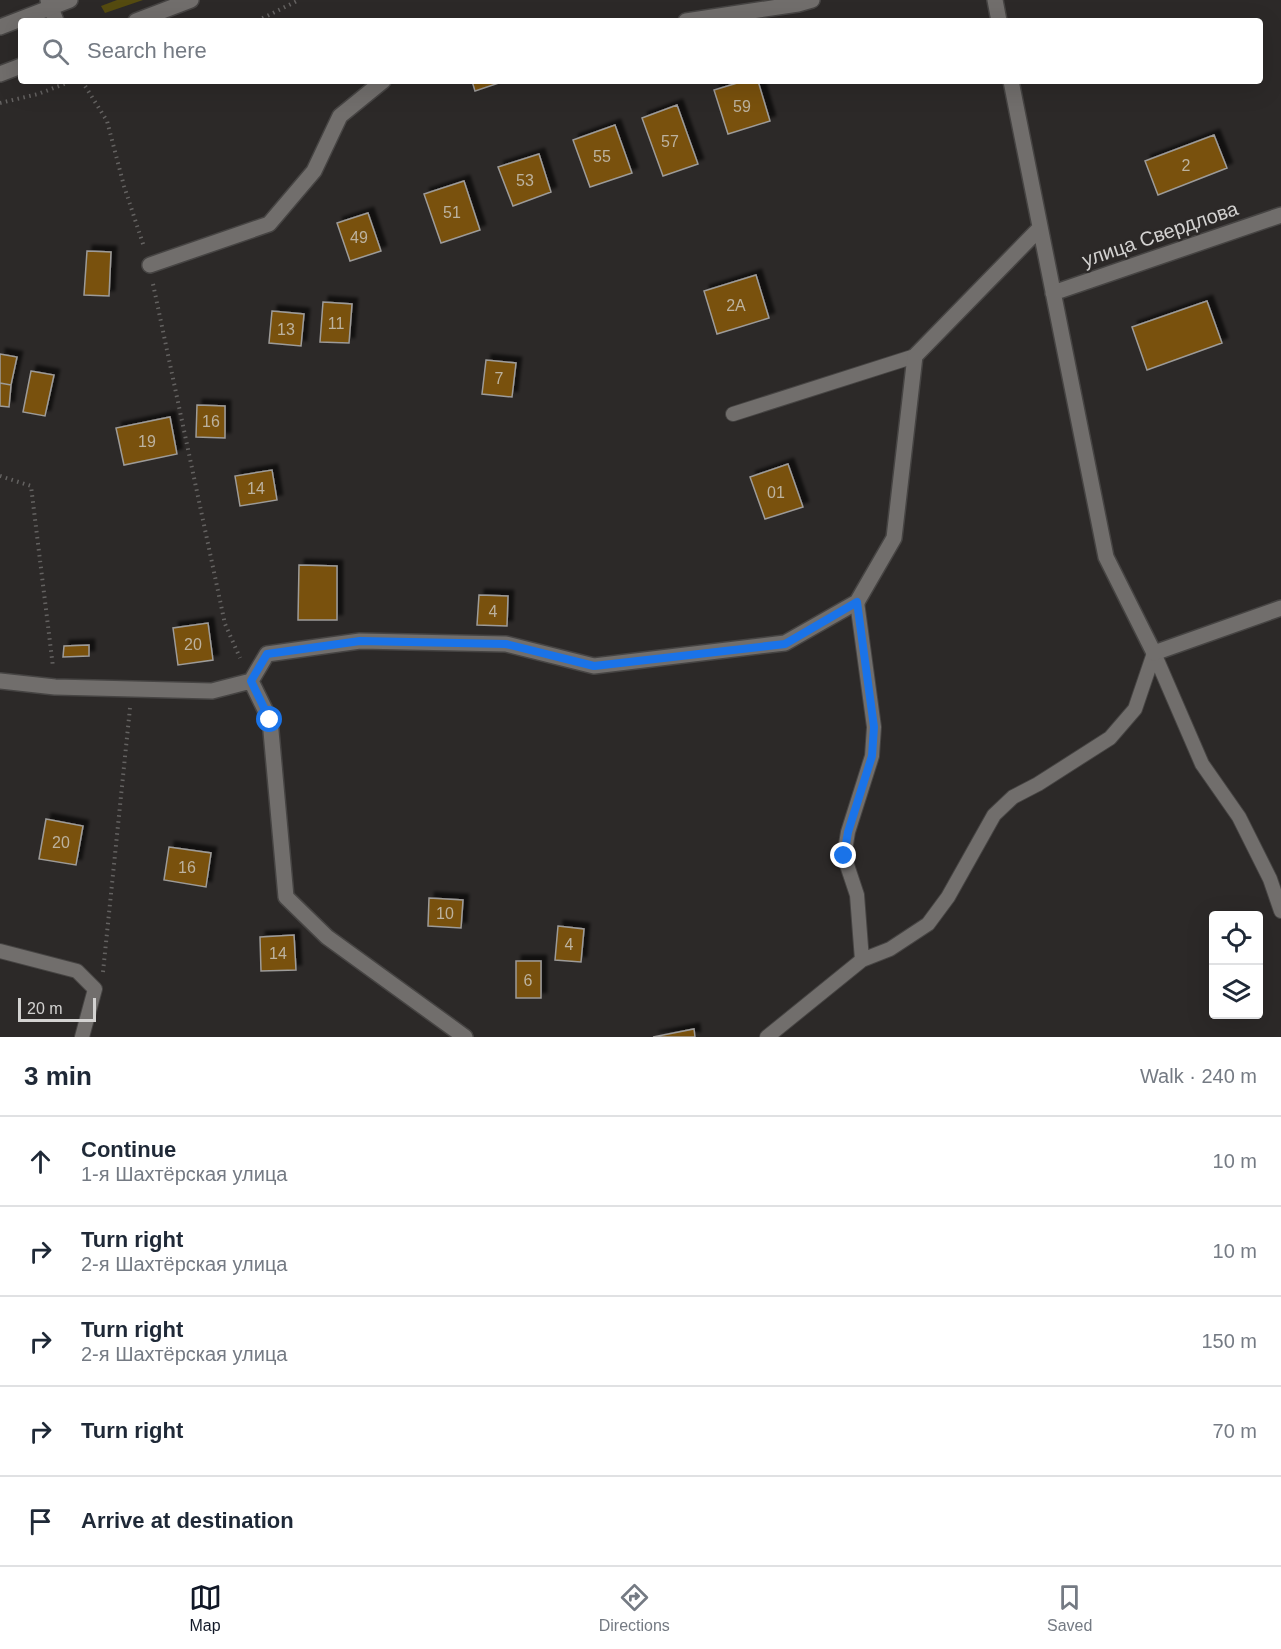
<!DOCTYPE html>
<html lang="en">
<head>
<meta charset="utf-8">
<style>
  body { margin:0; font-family:Arial,sans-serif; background:#f2f2f3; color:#1f2937 }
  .controls { position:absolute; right:18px; bottom:18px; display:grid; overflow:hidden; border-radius:6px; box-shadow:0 6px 24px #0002 }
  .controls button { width:54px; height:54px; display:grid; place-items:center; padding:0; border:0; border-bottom:2px solid #e0e1e3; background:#fff; color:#1f2937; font:30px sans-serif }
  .scale { position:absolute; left:18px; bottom:15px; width:78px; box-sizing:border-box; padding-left:6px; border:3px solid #d3d2d1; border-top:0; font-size:16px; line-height:21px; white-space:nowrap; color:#d3d2d1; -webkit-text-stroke:4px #2c2928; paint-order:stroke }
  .stop { position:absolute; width:18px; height:18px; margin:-14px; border:4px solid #1a73e8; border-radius:50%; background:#fff }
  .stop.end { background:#1a73e8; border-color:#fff; box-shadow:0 2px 6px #0008 }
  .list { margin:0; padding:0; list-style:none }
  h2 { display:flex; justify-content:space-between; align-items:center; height:78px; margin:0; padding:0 24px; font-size:26px }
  h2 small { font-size:20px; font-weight:400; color:#747a83 }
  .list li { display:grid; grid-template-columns:39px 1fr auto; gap:18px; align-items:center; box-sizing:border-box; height:90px; padding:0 24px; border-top:2px solid #e0e1e3 }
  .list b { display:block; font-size:22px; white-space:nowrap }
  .list p { margin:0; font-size:20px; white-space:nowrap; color:#747a83 }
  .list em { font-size:20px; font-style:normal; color:#747a83 }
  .icon { flex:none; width:33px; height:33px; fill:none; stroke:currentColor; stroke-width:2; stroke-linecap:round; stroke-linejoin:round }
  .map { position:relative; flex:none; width:1281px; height:1037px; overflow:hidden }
  .search { position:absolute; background:#fff; box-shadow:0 6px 24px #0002; left:18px; right:18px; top:18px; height:66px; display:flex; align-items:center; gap:15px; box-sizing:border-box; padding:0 21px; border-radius:6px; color:#747a83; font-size:22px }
  .sheet { height:528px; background:#fff }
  nav { display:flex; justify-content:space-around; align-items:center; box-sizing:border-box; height:84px; border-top:2px solid #e0e1e3; background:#fff; font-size:16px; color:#747a83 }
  nav a { display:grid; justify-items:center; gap:3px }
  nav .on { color:#111827 }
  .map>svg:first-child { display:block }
  .green { fill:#554b10 }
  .building { fill:#79510a; stroke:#9d9b99; stroke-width:1.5; filter:url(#shadow) }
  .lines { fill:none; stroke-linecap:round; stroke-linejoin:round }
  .service-casing { stroke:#464443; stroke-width:16 }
  .minor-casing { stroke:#464443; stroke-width:18 }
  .secondary-casing { stroke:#464443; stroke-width:18 }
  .path { stroke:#646261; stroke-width:4; stroke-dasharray:1.5 4.5; stroke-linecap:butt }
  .service { stroke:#716e6c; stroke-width:14 }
  .minor { stroke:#716e6c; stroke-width:15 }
  .secondary { stroke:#716e6c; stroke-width:15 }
  .route { stroke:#1a73e8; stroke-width:8 }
  .labels { text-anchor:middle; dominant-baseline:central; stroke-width:4.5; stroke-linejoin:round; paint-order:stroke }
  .number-label { font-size:16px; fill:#bcb29f }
  .street-label { font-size:20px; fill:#d3d2d1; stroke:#2c2928 }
</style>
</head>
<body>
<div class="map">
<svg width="1281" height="1037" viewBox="0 0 1281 1037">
  <defs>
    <filter id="shadow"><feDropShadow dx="5.5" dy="-5.5" stdDeviation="1.5" flood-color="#0009"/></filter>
  </defs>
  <rect width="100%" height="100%" fill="#2c2928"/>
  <!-- green -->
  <path class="green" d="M117 0H143L105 13 101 6Z"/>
  <!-- building -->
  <path class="building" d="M472 81H501L502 82 475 91Z
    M744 81H758L770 121 728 134 714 90Z
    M677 105 698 164 663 176 642 118Z
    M615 125 632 173 590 187 573 140Z
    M1214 135 1227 168 1158 195 1145 161Z
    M539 154 551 192 513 206 498 167Z
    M464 181 480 230 441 243 424 194Z
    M368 213 381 251 350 261 337 223Z
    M87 251 111 252 109 296 84 295Z
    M756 275 769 318 717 334 704 291Z
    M1207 301 1222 343 1147 370 1132 327Z
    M323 302 352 304 349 343 320 342Z
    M272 311 304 314 301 346 269 343Z
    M0 354 17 357 11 385 0 383Z
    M486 360 516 363 512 397 482 394Z
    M31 371 54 375 45 416 23 412Z
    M0 383 11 385 9 407 0 406Z
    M197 405 225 406V438L196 437Z
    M170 417 177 454 124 465 116 428Z
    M788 464 803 507 765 519 750 477Z
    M272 470 277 500 240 506 235 476Z
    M299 565 337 566V620H298Z
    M479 595 508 596 507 626 477 625Z
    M208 623 213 660 178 665 173 628Z
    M89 645V656L63 657 64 646Z
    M46 819 83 826 76 865 39 859Z
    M169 847 211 853 206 887 164 880Z
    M429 898 463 900 461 928 428 926Z
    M558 926 584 929 581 962 555 960Z
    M294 935 296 970 261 971 260 937Z
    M516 961H541V998H516Z
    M694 1029 695 1037H653Z"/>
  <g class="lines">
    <defs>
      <path id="service" d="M733 414 915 356
        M857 602 874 727 872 756 848 832 844 856 857 895 862 960
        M1154 653 1202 764 1239 817 1270 879 1281 911
        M0 951 77 971 95 989 82 1037
        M767 1037 862 960 890 949 928 924 948 897 994 815 1013 797 1038 784 1110 738 1135 709 1154 653"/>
      <path id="minor" d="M48 0 56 21
        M995 0 999 21
        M686 21 798 4 812 0
        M1011 81 1106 557 1154 653 1281 608
        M150 265 269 224 314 171 340 116 383 81
        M1053 293 1281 215
        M0 681 55 687 212 691 251 681 267 654 360 641 506 644 594 666 785 643 857 602 894 538 915 356 1039 229
        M251 681 270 720 286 897 327 937 465 1037"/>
      <path id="secondary" d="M136 21 191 0
        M0 27 70 0
        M0 74 21 66"/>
    </defs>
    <!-- service casing -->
    <use href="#service" class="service-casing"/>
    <!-- minor casing -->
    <use href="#minor" class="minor-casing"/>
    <!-- secondary casing -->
    <use href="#secondary" class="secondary-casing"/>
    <!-- path -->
    <path class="path" d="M257 21 299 0
      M82 81 107 121 124 186 144 247
      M0 103 38 94 72 81
      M153 284 225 624 240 658
      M0 476 31 486 53 667
      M103 972 130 708"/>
    <!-- service -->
    <use href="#service" class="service"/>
    <!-- minor -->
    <use href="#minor" class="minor"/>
    <!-- secondary -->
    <use href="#secondary" class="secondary"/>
  </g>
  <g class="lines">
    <!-- route -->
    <path class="route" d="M270 720 251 681 267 654 360 641 506 644 594 666 785 644 857 602 874 727 872 756 848 832 844 856"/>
  </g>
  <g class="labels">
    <!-- number labels -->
    <g class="number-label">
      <text x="742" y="106">59</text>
      <text x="670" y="141">57</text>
      <text x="602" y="156">55</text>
      <text x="1186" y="165">2</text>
      <text x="525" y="180">53</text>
      <text x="452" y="212">51</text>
      <text x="359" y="237">49</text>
      <text x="736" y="305">2А</text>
      <text x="336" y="323">11</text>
      <text x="286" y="329">13</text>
      <text x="499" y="378">7</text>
      <text x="211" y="421">16</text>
      <text x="147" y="441">19</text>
      <text x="256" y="488">14</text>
      <text x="776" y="492">01</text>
      <text x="493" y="611">4</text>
      <text x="193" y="644">20</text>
      <text x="61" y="842">20</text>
      <text x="187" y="867">16</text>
      <text x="445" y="913">10</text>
      <text x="569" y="944">4</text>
      <text x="278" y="953">14</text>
      <text x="528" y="980">6</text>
    </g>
    <!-- street labels -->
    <g class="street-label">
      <text transform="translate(1160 234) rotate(-19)">улица Свердлова</text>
    </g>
  </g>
</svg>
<div class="controls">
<button><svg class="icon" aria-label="locate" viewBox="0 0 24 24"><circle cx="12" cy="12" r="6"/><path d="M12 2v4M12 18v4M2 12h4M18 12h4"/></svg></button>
<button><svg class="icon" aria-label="layers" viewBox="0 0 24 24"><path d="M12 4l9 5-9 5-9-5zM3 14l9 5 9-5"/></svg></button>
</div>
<div class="scale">20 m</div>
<div class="stop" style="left:270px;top:720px"></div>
<div class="stop end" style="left:844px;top:856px"></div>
<div class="search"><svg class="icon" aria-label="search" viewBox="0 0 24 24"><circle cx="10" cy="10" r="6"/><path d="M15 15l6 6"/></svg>Search here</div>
</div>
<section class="sheet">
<h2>3 min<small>Walk · 240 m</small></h2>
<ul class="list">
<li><svg class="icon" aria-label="ahead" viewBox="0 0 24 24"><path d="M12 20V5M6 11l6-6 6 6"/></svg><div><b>Continue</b><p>1-я Шахтёрская улица</p></div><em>10 m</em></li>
<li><svg class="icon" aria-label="right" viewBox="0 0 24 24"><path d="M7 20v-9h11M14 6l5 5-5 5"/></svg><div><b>Turn right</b><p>2-я Шахтёрская улица</p></div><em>10 m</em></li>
<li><svg class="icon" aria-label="right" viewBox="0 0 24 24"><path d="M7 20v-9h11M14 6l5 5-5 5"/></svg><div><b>Turn right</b><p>2-я Шахтёрская улица</p></div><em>150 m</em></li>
<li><svg class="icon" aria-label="right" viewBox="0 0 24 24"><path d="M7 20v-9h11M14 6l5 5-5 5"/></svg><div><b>Turn right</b></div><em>70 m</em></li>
<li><svg class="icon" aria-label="arrive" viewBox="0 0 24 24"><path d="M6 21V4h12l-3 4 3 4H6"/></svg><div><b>Arrive at destination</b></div></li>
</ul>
</section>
<nav>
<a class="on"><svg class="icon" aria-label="map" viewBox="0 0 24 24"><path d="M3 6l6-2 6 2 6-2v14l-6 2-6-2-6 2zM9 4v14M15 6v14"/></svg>Map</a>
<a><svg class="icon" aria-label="directions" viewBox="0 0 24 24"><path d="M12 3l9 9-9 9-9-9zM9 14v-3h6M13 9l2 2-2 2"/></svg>Directions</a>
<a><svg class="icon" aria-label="saved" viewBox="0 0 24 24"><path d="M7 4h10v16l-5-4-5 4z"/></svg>Saved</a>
</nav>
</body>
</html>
